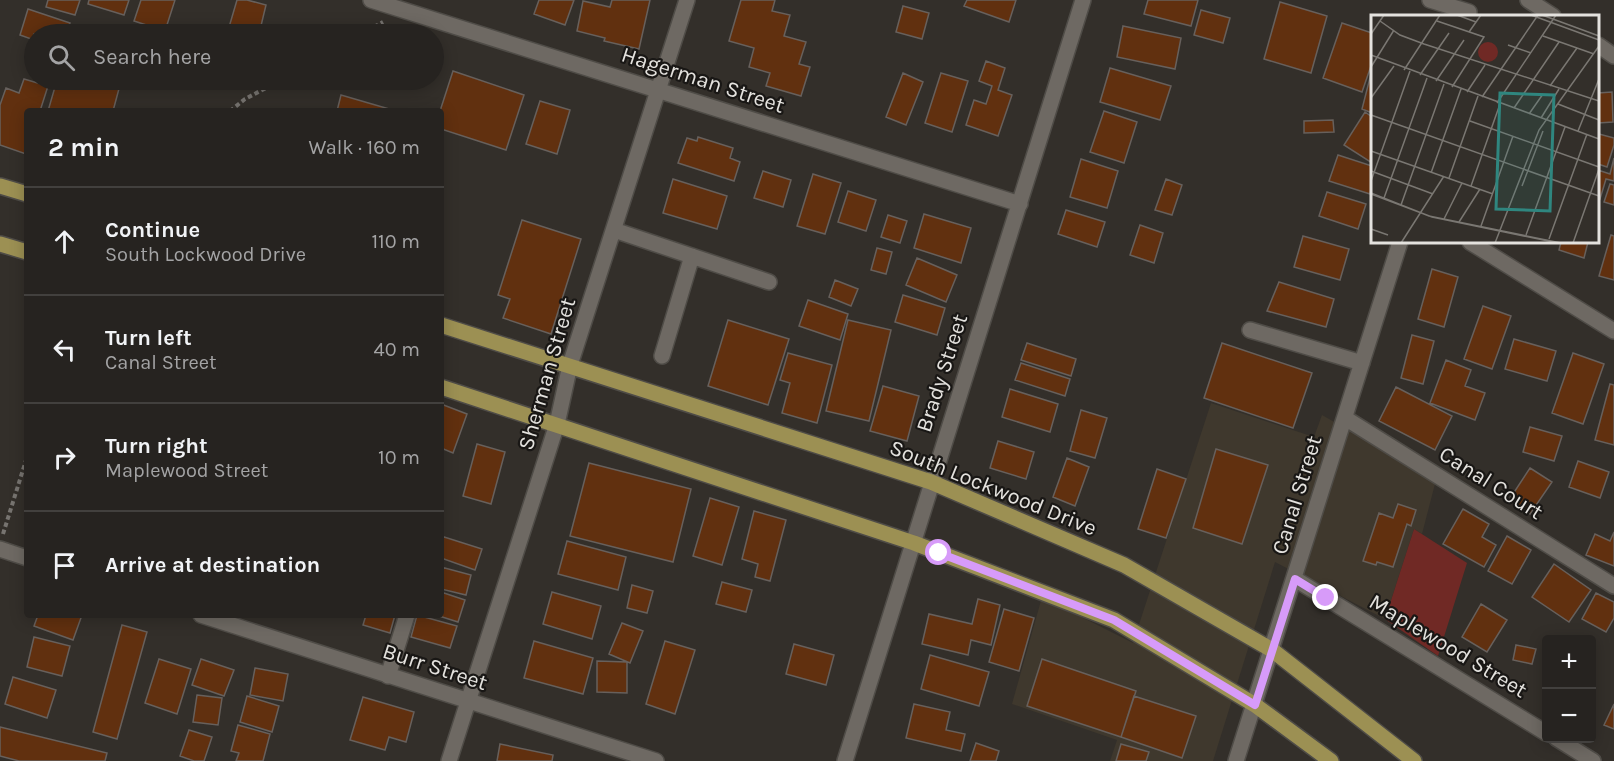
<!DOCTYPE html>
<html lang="en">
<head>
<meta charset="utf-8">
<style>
  body { margin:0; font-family:Karla,sans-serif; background:#322f2d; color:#f1f3f6 }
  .controls { position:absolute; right:18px; bottom:18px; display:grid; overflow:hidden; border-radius:6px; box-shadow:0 3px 15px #0003 }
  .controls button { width:54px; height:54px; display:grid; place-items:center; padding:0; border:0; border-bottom:2px solid #42403e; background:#262320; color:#f1f3f6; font:30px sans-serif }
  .stop { position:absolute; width:18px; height:18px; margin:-14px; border:4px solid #d79bf9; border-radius:50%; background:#fff }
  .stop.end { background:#d79bf9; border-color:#fff; box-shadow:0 2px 6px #0008 }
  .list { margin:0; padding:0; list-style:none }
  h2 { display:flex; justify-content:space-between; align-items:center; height:78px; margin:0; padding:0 24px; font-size:26px }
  h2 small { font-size:20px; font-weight:400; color:#a4a4a5 }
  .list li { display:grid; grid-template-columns:39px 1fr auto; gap:18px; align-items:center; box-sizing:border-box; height:108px; padding:0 24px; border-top:2px solid #42403e }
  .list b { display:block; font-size:22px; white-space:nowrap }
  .list p { margin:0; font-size:20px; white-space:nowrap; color:#a4a4a5 }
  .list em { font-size:20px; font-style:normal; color:#a4a4a5 }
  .icon { flex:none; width:33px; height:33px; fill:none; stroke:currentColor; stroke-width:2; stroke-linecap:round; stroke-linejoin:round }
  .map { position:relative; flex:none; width:1614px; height:761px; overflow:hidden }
  .search { position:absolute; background:#262320; box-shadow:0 3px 15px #0003; left:24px; top:24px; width:420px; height:66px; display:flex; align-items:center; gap:15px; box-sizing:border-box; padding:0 21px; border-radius:33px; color:#a4a4a5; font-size:22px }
  .panel { position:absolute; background:#262320; box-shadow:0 3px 15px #0003; left:24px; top:108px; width:420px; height:510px; border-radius:6px }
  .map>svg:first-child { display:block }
  .built { fill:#3f382d }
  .green { fill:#702925 }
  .building { fill:#61300f; stroke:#67605c; stroke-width:1.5 }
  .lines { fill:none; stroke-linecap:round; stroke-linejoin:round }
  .minor-casing { stroke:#4f4c47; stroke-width:18 }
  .major-casing { stroke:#4f4c47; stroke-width:18 }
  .path { stroke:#777470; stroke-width:4; stroke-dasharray:4.5 3; stroke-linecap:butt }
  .minor { stroke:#6e6963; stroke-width:15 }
  .major { stroke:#9c9053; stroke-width:15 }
  .route { stroke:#d79bf9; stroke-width:8 }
  .labels { text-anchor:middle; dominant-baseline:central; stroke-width:4.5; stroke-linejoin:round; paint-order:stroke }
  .street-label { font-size:22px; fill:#e4e2de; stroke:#191715 }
  .inset-road { fill:none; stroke:#7a7772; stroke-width:1.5 }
  .view { fill:#2f867f; fill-opacity:0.15; stroke:#2f867f; stroke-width:3 }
  .inset-edge { fill:none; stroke:#e4e2de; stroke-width:3 }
</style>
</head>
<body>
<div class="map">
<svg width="1614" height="761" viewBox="0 0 1614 761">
  <rect width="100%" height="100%" fill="#332f2a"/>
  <!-- built -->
  <path class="built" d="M1211 403 1314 437 1322 415 1436 480 1422 534 1414 529 1385 619 1275 562 1213 761H1110L1117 740 1012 704 1042 597 1133 643Z"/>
  <!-- green -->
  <path class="green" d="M1414 529 1467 563 1438 656 1385 619Z"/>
  <!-- building -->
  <path class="building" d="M48 0H80L75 15 46 7Z
    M89 0H129L124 15 88 4Z
    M141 0H175L165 31 134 21Z
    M237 0H247L266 5 259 34H227Z
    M539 0H574L565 25 534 14Z
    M612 0H650L639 49 604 41 605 38 577 31 583 1 610 7Z
    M741 0H775L772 11 790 15 784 36 806 42 799 64 810 67 801 96 766 86 770 73 749 67 754 48 729 41Z
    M967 0H1016L1009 22 964 6Z
    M1148 0H1198L1191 26 1144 14Z
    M1280 2 1327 16 1311 73 1264 59Z
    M903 6 929 13 922 39 896 32Z
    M28 9 70 23 66 34H34V40L20 35Z
    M1201 10 1230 18 1223 43 1194 35Z
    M1342 23 1372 33V63L1362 92 1323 78Z
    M1123 26 1181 38 1175 69 1117 57Z
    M986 61 1005 68 998 90 1012 95 998 136 966 125 974 100 986 104 992 86 979 81Z
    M1110 68 1171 86 1160 120 1100 102Z
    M1372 70V113L1362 109Z
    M453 71 524 95 506 150 441 129 440 111Z
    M903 73 923 82 906 125 886 117Z
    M941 73 968 81 952 132 925 123Z
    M24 79 48 86 40 111H27L26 154 0 145V105L6 88 19 93Z
    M57 80H98L120 85 113 111H48Z
    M1612 92 1613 122 1598 123V93Z
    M341 95 396 111H337Z
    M540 101 570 110 557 154 526 144Z
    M1104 111 1137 122 1124 163 1090 152Z
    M1365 112 1372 117V163L1344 145Z
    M1333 120 1334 132 1304 133V121Z
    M1599 134 1614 138V145L1607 167 1598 164Z
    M698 137 733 148 730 158 740 162 734 181 678 163 687 138 697 141Z
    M1338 155 1372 166V184L1370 194 1329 181Z
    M1614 158V181L1606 179 1600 199 1598 198V170L1610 174Z
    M1081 159 1118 171 1107 208 1070 197Z
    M763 171 791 180 783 207 754 198Z
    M813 174 841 183 825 234 797 226Z
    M673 179 727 196 717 229 663 213Z
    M1166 179 1182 185 1172 215 1155 210Z
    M1610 184 1614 185V205L1604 202Z
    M848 191 876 200 866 231 838 222Z
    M1327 192 1366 204 1358 229 1319 216Z
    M1066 210 1105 222 1097 247 1058 234Z
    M924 214 971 228 961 263 914 248Z
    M888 215 907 221 900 243 881 237Z
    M522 220 581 239 551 334 503 318 510 299 498 295Z
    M1140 225 1163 233 1154 263 1130 255Z
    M1611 235 1614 236V280L1599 276Z
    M1303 236 1349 249 1340 280 1294 267Z
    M1561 242H1588L1584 258 1559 250Z
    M877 248 892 252 886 274 871 270Z
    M917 258 957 275 946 302 906 285Z
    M1432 269 1458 277 1444 327 1418 319Z
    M835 280 858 289 851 306 829 297Z
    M1279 282 1334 299 1326 327 1267 311Z
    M903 295 945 308 937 335 895 322Z
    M808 300 848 314 840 340 799 326Z
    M1483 306 1511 316 1492 369 1464 359Z
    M728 320 789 339 768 405 708 386Z
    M848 320 891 330 869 421 826 411Z
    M1412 335 1434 341 1423 384 1401 378Z
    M1514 339 1556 351 1547 381 1505 369Z
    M1027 343 1076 359 1071 376 1021 360Z
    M1222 343 1312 373 1293 428 1204 398Z
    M788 353 832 365 817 423 782 413 790 383 780 380Z
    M1573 353 1604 364 1583 424 1552 413Z
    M1446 360 1471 370 1465 386 1485 393 1475 420 1430 403Z
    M1021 363 1070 379 1065 396 1015 380Z
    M1610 384 1614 385V445L1595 440Z
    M883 386 919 396 907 441 870 431Z
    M1396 387 1452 416 1435 450 1379 421Z
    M1010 389 1058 404 1050 432 1002 417Z
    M441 404 467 414 453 453 441 448Z
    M1081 410 1107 418 1095 458 1070 451Z
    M1530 427 1562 436 1554 461 1523 452Z
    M998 441 1034 452 1026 479 990 468Z
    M477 444 505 452 491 504 463 496Z
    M1216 449 1268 465 1242 544 1193 528Z
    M1067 458 1089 467 1075 506 1053 497Z
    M1578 461 1609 472 1600 498 1569 487Z
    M589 463 691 489 673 562 570 536Z
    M1530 468 1552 482 1530 514 1509 500Z
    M1157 469 1186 479 1166 538 1138 529Z
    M710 498 739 507 722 565 693 556Z
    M1398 504 1416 510 1411 526 1407 524 1393 567 1377 562 1376 565 1363 561 1379 513 1393 518Z
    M1463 509 1489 524 1482 537 1496 545 1484 567 1443 544Z
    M754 511 786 520 770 581 755 577 758 564 742 559Z
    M1614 532V566L1586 555 1595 534 1610 541Z
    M441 536 482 549 475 570 441 558Z
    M1507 536 1531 550 1512 584 1488 571Z
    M567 541 626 557 618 590 558 574Z
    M1554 564 1591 590 1569 622 1532 597Z
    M441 567 471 575 466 595 441 589Z
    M722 582 752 590 746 612 716 604Z
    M632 585 653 591 647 613 627 608Z
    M441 592 465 600 458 622 436 615H441Z
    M552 592 601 606 592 639 543 624Z
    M1596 593 1614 602V618L1606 632 1582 619Z
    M978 599 1000 605 991 645 971 640 968 655 922 644 929 614 972 624Z
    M1481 604 1507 620 1487 652 1462 637Z
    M1004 609 1034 618 1019 671 989 662Z
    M38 615H82L73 640 34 626Z
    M366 615H395L390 633 363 625Z
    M417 615 457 626 450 648 411 637Z
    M622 623 643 631 630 663 609 654Z
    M122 625 147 632 117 739 93 732Z
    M34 637 70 646 62 676 27 667Z
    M534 641 593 658 583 694 524 678Z
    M665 641 695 650 675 714 646 704Z
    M794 644 834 655 826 685 786 674Z
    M1516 645 1536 649 1532 664 1513 660Z
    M930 655 989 672 979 706 921 689Z
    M159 659 191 669 177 714 145 703Z
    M201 659 234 670 224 696 192 685Z
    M1042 659 1136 691 1121 737 1027 706Z
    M597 661 627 662V693L597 692Z
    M255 668 288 674 283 701 250 695Z
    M13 677 56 690 47 718 5 704Z
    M197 695 222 698 218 725 193 722Z
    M247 696 279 706 272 732 240 722Z
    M1134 696 1196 716 1182 758 1121 737Z
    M363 697 414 712 406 742 389 737 385 750 350 740Z
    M914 704 950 712 946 730 965 734 961 751 906 738Z
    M1614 704V729L1604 725Z
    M238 725 270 734 263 761H236L239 753 231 751Z
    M0 727 107 753 105 761H19L0 756Z
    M189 730 212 737 204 761H194L180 756Z
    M976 743 999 751 996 761H970Z
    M500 744 553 755 552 761H497Z
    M1121 744 1149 752 1146 761H1116Z"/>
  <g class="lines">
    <defs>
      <path id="minor" d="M371 0 1020 204
        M1430 0 1469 12
        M1528 0 1553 16
        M1598 45 1614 56
        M614 230 769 282
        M1470 242 1614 331
        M1250 330 1362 363
        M662 356 692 256
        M1345 418 1614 586
        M0 549 27 558
        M1295 579 1546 733
        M201 615 656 761
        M388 676 407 615
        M1556 738 1593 761
        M449 761 557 424 570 365 687 0
        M845 761 1083 0
        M1236 761 1400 242"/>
      <path id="major" d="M0 186 27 194
        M0 244 27 252
        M441 325 931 482 1124 565 1272 650 1414 761
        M441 387 914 543 1114 620 1255 705 1331 761"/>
    </defs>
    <!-- minor casing -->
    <use href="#minor" class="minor-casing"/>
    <!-- major casing -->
    <use href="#major" class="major-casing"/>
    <!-- path -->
    <path class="path" d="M361 34 383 22
      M230 111 245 99 281 80
      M3 534 27 457"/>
    <!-- minor -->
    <use href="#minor" class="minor"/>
    <!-- major -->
    <use href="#major" class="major"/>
  </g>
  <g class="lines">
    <!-- route -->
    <path class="route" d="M939 553 1114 620 1255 705 1295 579 1326 598"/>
  </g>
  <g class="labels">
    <!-- street labels -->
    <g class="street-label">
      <text transform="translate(703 80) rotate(18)">Hagerman Street</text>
      <text transform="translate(942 373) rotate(-72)">Brady Street</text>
      <text transform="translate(547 374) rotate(-74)">Sherman Street</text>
      <text transform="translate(1491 483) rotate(32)">Canal Court</text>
      <text transform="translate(993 488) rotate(22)">South Lockwood Drive</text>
      <text transform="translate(1297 495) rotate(-73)">Canal Street</text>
      <text transform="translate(1448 646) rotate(31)">Maplewood Street</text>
      <text transform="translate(435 667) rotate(18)">Burr Street</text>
    </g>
  </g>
  <!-- overview -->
  <g transform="translate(1371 15)">
    <rect width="228" height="228" fill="#332f2a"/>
    <path d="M107 37a10 10 0 1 1 20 0a10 10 0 1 1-20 0Z" fill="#702925"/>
    <path class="inset-road" d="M86 0 105 7M160 0 228 25M171 0 228 21M9 6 29 20 53 29 228 86M66 6 113 22 81 72M98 17 110 0M0 19 13 0M172 21 223 39M137 30 160 38M0 40 228 124M0 52 23 15M33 55 69 0M49 60 78 18M65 66 93 25M179 71 206 33M96 77 114 50M111 82 167 0M0 83 23 51M126 88 185 0M187 89 228 105M143 93 188 27M158 99 172 79M0 100 228 181M170 103 188 74M99 106 228 152M207 116 228 64M0 136 122 179M0 156 62 179M60 158 90 74M78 163 107 81M0 166 39 56M100 171 129 89M151 171 172 116M0 178 58 201 190 228M0 179 61 202 187 228M13 183 56 63M30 190 73 69M73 204 91 168M88 207 109 174M110 211 142 121M0 214 17 220M155 220 194 112M178 224 216 119M30 228 73 161M124 228 168 115 228 31M202 228 228 154"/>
    <path class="view" d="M129 78 183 80 179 196 125 194Z"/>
    <rect width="228" height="228" class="inset-edge"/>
  </g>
</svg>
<div class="controls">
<button>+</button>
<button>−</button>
</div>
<div class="stop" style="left:939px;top:553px"></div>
<div class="stop end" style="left:1326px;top:598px"></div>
<div class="search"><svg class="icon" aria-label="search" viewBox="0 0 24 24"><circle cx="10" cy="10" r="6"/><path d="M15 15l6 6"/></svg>Search here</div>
<section class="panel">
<h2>2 min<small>Walk · 160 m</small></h2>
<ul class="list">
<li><svg class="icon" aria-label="ahead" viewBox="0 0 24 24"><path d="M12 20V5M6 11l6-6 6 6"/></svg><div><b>Continue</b><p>South Lockwood Drive</p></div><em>110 m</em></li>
<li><svg class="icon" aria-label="left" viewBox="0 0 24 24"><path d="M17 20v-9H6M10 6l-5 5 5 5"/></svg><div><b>Turn left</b><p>Canal Street</p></div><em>40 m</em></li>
<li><svg class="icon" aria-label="right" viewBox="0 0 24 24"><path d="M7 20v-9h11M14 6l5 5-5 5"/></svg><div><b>Turn right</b><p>Maplewood Street</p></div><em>10 m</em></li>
<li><svg class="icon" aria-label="arrive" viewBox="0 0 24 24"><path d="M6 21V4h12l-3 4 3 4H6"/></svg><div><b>Arrive at destination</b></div></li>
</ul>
</section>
</div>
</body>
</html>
